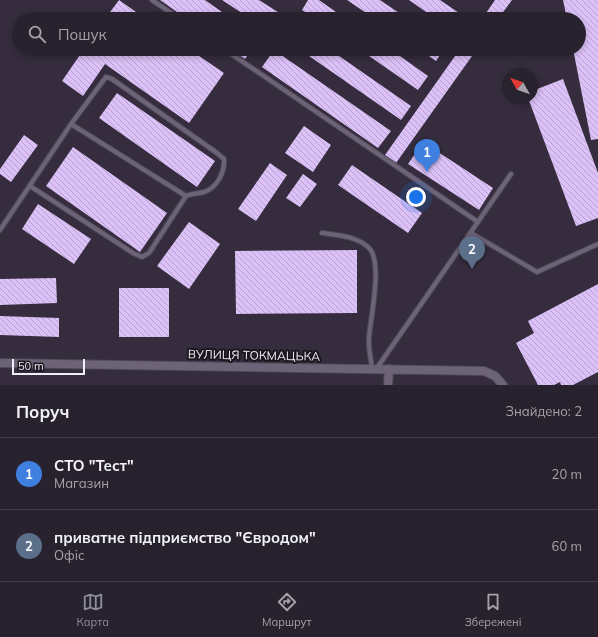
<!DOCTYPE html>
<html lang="uk">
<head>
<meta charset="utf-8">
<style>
  body { margin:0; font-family:Mulish,sans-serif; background:#342e3a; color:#f1f3f6 }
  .compass { position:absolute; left:502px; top:68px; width:36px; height:36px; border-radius:50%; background:#28212e; box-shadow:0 2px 6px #0003; rotate:310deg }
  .scale { position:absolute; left:12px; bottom:10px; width:73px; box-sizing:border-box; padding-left:4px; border:2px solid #f2ecf8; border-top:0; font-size:11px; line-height:14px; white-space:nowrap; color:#f2ecf8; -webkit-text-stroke:3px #1a161e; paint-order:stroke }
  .you { position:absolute; left:416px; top:197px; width:14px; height:14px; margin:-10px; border:3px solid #fff; border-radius:50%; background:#1a73e8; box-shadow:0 0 0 6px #1a73e833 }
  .badge { display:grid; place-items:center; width:26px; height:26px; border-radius:50%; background:#8c9099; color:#fff; font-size:13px; font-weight:700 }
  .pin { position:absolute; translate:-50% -33px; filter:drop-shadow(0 1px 2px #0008) }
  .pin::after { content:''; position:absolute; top:21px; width:14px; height:12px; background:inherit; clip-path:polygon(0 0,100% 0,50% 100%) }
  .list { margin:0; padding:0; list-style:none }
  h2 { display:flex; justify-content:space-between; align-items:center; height:52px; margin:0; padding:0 16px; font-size:17px }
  h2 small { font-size:13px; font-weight:400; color:#a5a3aa }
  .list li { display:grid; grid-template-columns:26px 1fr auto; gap:12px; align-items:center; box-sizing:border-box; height:72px; padding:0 16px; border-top:1px solid #443e4a }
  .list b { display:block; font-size:15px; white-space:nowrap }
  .list p { margin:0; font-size:13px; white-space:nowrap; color:#a5a3aa }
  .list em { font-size:13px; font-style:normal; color:#a5a3aa }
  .icon { flex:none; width:22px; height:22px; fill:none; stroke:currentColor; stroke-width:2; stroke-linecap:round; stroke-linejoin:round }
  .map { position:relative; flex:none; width:598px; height:385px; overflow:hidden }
  .search { position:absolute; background:#28212e; box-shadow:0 2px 6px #0003; left:12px; right:12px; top:12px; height:44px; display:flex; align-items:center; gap:10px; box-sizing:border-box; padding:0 14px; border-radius:22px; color:#a5a3aa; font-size:15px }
  .sheet { height:196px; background:#28212e }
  nav { display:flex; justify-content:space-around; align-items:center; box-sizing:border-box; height:56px; border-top:1px solid #443e4a; background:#28212e; font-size:11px; color:#a5a3aa }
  nav a { display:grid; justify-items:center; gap:2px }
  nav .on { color:#8c9099 }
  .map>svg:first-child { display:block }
  .building { fill:url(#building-back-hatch) }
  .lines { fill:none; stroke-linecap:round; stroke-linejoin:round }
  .service-casing { stroke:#4f4857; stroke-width:6 }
  .minor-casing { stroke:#4f4857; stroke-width:10 }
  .service { stroke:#6d6377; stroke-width:4 }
  .minor { stroke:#6d6377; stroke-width:8 }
  .labels { text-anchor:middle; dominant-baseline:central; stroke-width:4; stroke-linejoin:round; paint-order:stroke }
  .street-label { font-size:12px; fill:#f2ecf8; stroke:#1a161e }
</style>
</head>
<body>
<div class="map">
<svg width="598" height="385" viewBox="0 0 598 385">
  <defs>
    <pattern id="building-back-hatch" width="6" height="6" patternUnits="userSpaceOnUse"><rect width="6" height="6" fill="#dcc1f8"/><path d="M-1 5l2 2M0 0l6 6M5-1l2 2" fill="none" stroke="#b7a2cc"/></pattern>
  </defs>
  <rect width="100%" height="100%" fill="#352c3e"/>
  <!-- building -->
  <path class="building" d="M119 0 146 19H105Z
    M160 0H205L232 19H187Z
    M222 0H259L281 14 278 19H251Z
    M308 0H319L346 19H315L302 10Z
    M347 0H380L408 19H375Z
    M409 0H440L465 17 464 19H436Z
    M495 0H512L498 19H482Z
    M563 0H598V139L591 140 573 49H579V19H567Z
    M84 49H189L224 73 189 123 105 64 83 96 62 81Z
    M230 49H252L245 59Z
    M299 49H329L411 106 401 120Z
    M359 49H390L428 76 418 90Z
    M419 49H444L436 61Z
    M460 49H477L396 163 385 155Z
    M274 50 391 131 378 148 262 67Z
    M563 79 598 173V218L576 226 528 98H532V91Z
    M117 93 215 161 197 187 99 118Z
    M304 126 331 145 313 172 285 153Z
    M24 135 38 145 11 182 0 174V169Z
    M423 142 493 188 479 210 408 164Z
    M73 147 167 213 140 252 46 186Z
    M270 163 287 175 256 221 238 209Z
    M352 165 422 213 408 233 338 185Z
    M303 174 317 184 300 207 286 198Z
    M38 204 91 239 74 264 22 229Z
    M189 222 220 244 189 289 157 266Z
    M357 250V313L236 314 235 251Z
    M56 278 57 303 0 305V279Z
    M598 284V372L573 385H561L560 382 554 385H538L516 343 534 333 528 321Z
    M119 288H169V337H119Z
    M0 316 59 318V337L0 335Z"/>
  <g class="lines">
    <defs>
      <path id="service" d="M152 0 180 19
        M224 49 478 222
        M30 186 133 253 142 257 149 253 186 196C192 193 197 194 204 192 217 188 225 172 224 159L217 153 112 79 106 77 71 124 186 196
        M0 230 71 124
        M322 233C337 235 356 236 368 247 384 260 370 319 369 338 368 348 371 358 372 368
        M471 233 537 272 598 244
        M377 368 511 174"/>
      <path id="minor" d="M0 363 484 371 495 376 503 385
        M388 385 389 369"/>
    </defs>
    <!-- service casing -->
    <use href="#service" class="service-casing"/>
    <!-- minor casing -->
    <use href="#minor" class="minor-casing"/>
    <!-- service -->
    <use href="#service" class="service"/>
    <!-- minor -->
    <use href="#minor" class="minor"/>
  </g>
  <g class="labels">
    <!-- street labels -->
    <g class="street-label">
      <text transform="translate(254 355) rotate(1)">ВУЛИЦЯ ТОКМАЦЬКА</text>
    </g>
  </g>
</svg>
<svg class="compass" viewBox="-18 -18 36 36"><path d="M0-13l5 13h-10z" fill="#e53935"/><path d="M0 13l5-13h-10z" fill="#a5a3aa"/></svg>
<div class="scale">50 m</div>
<div class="you"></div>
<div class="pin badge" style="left:427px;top:172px;background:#3f7fe0">1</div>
<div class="pin badge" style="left:472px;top:269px;background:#5c6f8a">2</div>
<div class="search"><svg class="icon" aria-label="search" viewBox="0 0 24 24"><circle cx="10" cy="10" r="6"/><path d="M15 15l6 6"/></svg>Пошук</div>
</div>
<section class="sheet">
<h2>Поруч<small>Знайдено: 2</small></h2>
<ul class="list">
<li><span class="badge" style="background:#3f7fe0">1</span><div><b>СТО &quot;Тест&quot;</b><p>Магазин</p></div><em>20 m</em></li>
<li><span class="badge" style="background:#5c6f8a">2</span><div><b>приватне підприємство &quot;Євродом&quot;</b><p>Офіс</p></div><em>60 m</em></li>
</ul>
</section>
<nav>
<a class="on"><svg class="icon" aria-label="map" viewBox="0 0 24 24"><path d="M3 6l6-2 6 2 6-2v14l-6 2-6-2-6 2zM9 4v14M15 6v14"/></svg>Карта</a>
<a><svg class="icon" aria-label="directions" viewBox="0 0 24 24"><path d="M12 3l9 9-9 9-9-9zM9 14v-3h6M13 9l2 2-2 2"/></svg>Маршрут</a>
<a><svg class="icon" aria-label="saved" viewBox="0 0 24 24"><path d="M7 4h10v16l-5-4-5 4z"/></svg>Збережені</a>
</nav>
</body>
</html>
